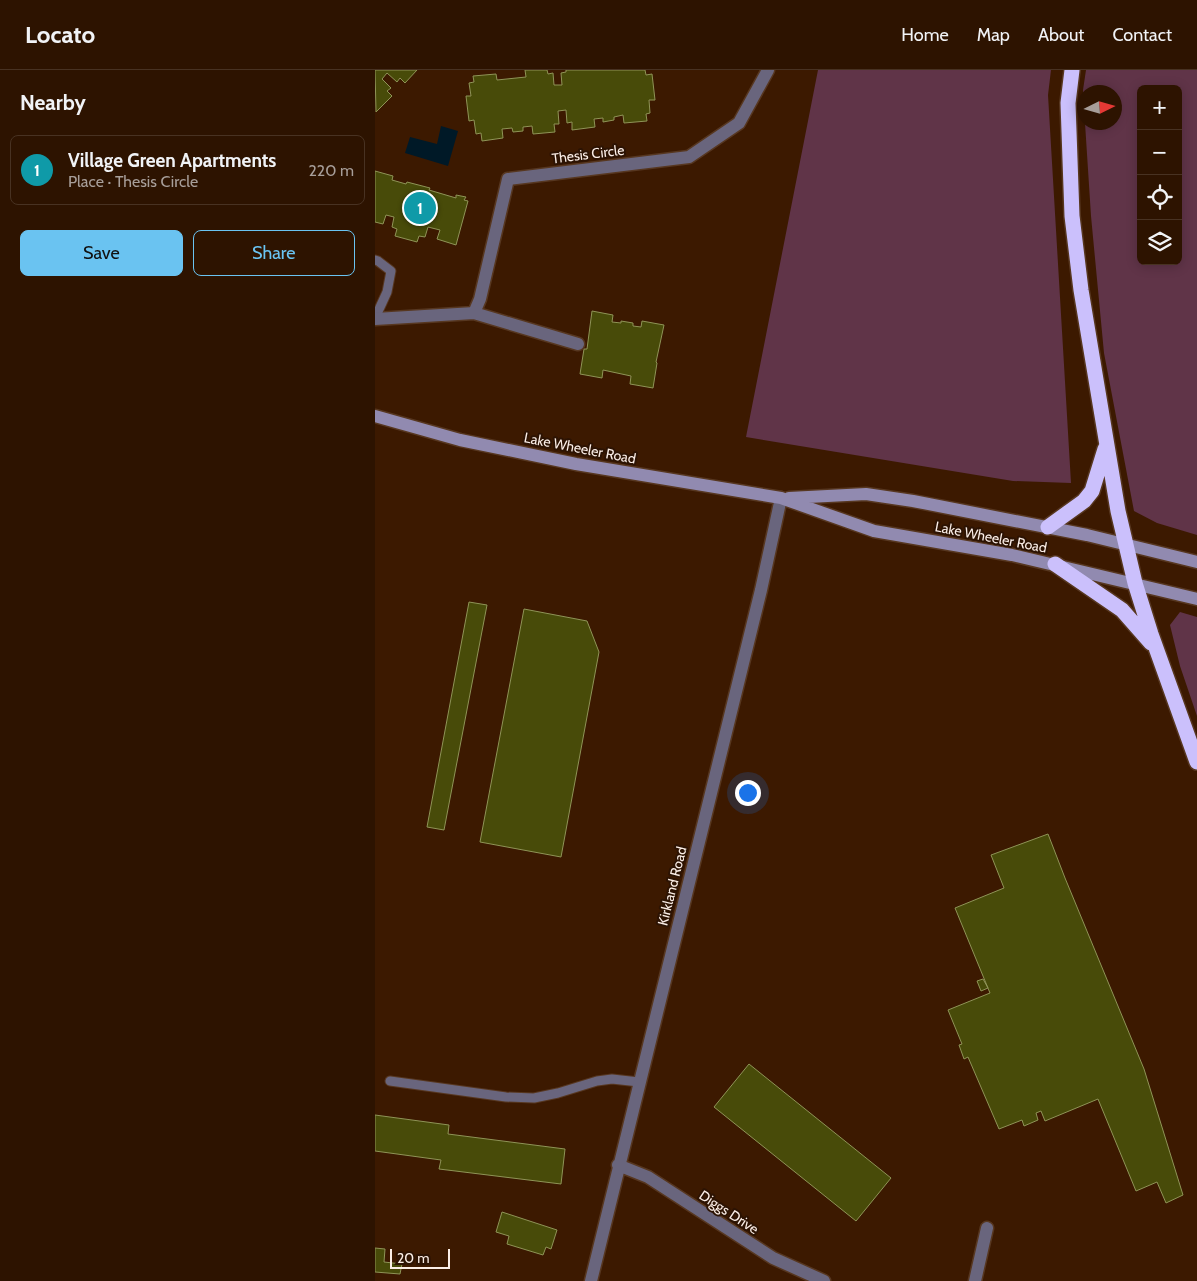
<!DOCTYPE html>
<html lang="en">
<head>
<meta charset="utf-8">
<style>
  body { margin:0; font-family:Cabin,sans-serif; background:#39200f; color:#f1f3f6 }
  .controls { position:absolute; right:15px; top:15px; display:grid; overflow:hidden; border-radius:8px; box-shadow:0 2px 12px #0003 }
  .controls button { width:45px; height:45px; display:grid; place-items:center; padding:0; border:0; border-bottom:1px solid #483222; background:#2d1300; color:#f1f3f6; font:25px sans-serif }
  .compass { position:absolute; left:702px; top:15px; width:45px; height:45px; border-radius:50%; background:#2d1300; box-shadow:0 2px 12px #0003; rotate:85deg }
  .scale { position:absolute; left:15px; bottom:12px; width:60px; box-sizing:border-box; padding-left:5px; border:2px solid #fbeee7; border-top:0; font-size:14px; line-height:18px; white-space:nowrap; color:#fbeee7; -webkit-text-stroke:4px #2c1303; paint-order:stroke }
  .you { position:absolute; left:372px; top:722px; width:18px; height:18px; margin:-12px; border:4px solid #fff; border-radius:50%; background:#1a73e8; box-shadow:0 0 0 8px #1a73e833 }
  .badge { display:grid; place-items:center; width:32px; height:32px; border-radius:50%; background:#6ac3f1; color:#fff; font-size:16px; font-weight:700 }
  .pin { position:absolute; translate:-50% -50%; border:2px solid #fff; box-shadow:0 1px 5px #0006 }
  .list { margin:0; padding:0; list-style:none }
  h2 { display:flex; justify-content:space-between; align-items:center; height:65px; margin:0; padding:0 20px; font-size:21px }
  h2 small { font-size:16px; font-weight:400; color:#a79e99 }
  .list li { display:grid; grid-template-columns:32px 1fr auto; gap:15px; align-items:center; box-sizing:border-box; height:70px; margin:0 10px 10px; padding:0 10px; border:1px solid #483222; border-radius:8px }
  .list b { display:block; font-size:19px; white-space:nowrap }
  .list p { margin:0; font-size:16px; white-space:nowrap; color:#a79e99 }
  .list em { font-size:16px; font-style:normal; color:#a79e99 }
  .actions { display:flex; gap:10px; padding:15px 20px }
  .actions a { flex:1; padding:11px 0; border:1px solid #6ac3f1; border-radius:8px; text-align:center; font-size:18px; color:#6ac3f1 }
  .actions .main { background:#6ac3f1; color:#111 }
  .icon { flex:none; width:28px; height:28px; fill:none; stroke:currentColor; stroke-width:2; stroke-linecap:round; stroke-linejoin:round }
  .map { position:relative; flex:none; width:822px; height:1211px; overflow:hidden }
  header { display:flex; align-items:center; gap:30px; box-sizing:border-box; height:70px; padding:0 25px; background:#2d1300; border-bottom:1px solid #483222 }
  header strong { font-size:24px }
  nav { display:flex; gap:28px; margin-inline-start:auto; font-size:18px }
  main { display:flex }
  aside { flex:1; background:#2d1300 }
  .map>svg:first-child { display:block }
  .green { fill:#603448; fill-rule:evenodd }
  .water { fill:#001927 }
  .building { fill:#484b09; stroke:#8f9457 }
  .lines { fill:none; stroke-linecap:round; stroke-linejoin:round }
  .service-casing { stroke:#573720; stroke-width:11 }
  .minor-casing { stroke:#573720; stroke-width:15 }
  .secondary-casing { stroke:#573720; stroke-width:15 }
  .motorway-casing { stroke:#573720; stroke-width:18 }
  .service { stroke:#69657d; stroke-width:9 }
  .minor { stroke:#69657d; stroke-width:12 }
  .secondary { stroke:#918ab0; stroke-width:12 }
  .motorway { stroke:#cbc0fc; stroke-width:15 }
  .labels { text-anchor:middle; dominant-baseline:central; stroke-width:4; stroke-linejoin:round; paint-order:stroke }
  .street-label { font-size:14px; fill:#fbeee7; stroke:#2c1303 }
</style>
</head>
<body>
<header>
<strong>Locato</strong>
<nav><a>Home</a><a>Map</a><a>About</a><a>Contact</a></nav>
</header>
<main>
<aside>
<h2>Nearby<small></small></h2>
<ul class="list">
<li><span class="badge" style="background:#0f9aa8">1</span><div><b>Village Green Apartments</b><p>Place · Thesis Circle</p></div><em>220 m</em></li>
</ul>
<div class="actions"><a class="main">Save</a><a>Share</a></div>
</aside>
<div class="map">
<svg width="822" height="1211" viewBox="0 0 822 1211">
  <rect width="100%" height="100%" fill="#3c1900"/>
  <!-- green -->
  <path class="green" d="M443 0H676L673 25 696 413 638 411 371 367Z
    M711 0H822V465L782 453 759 441 729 283 716 146 710 53 740 52V22H710L709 50 708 20ZM766 19H803V191H766Z
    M805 542 822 547V646L805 596 795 555Z"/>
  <!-- water -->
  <path class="water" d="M66 56 83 61 73 96 30 83 35 67 62 74Z"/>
  <!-- building -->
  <path class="building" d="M0 0H42L30 13 25 8 22 12 12 3 7 9 16 18 12 21 17 26 1 42Z
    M150 0H172L173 4 178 3 179 15H187L186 3 191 2V0H270L271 5 277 4 280 30H274L275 43 271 44 272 51 249 53 248 45 239 47V50L228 52V48L219 49 220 57 197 60V52L192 53 191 40 183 41 184 54H179L180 62 158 64 157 56 148 57V61L138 62 137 58 127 59 128 68 107 71 106 63 101 64 99 50 94 51 91 26H96L94 13 99 12 98 6 121 4 122 10 151 7Z
    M0 101 18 106 17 110 31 114 32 112 55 118 54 120 81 128V125L91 127 89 130 93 131 81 175 62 169 65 160 53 157 50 167 44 166 42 172 20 166 22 159 17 157 19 147 11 145 8 154 0 152Z
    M217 241 238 245 237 252 246 253V251L258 253V256L266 257 267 251 289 255 281 292 282 293 278 318 255 314 256 306 228 300 227 308 205 304 209 279H212Z
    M94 532 112 535 69 760 52 757Z
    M149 539 212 551 224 582 186 787 105 772Z
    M673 764 690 808 769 999 808 1125 791 1133 782 1112 761 1121 723 1029 670 1051 666 1041 661 1043 663 1050 649 1056 647 1050 624 1059 593 987 589 989 584 975 587 974 573 940 615 923 580 838 629 818 616 785Z
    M608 909 613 918 606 921 602 911Z
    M374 994 516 1108 481 1151 339 1037Z
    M0 1045 74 1055 73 1064 190 1079 186 1114 64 1099 66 1090 0 1081Z
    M127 1142 182 1160 176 1179 171 1177 168 1185 132 1174 134 1166 121 1162Z
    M0 1178 10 1179 9 1192 27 1194 25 1204 0 1202Z"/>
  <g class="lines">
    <defs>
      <path id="service" d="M0 190 3 191 16 201 12 222 0 248
        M15 1011 131 1027 159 1028 183 1023 222 1011 237 1009 264 1012"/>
      <path id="minor" d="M99 243 105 229 133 109 314 87 364 53 393 0
        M0 249 99 243 203 274
        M243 1095 273 1107 398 1188 449 1211
        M216 1211 386 520 406 428
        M600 1211 612 1158"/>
      <path id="secondary" d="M0 346 85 370 201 394 406 428 499 461 637 485 822 529
        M414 428 491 424 538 431 712 465 822 492"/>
      <path id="motorway" d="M697 0 693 33 697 146 706 220 743 441 760 513 776 564 822 692
        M673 457 709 431 717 421 730 379
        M680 494 747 540 776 573"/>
    </defs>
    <!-- service casing -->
    <use href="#service" class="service-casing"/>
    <!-- minor casing -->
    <use href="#minor" class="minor-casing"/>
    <!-- secondary casing -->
    <use href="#secondary" class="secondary-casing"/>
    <!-- motorway casing -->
    <use href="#motorway" class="motorway-casing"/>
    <!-- service -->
    <use href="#service" class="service"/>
    <!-- minor -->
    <use href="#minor" class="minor"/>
    <!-- secondary -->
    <use href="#secondary" class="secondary"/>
    <!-- motorway -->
    <use href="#motorway" class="motorway"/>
  </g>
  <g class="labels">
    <!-- street labels -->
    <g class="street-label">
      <text transform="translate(213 84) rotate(-7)">Thesis Circle</text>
      <text transform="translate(205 378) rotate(11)">Lake Wheeler Road</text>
      <text transform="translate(616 467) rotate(11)">Lake Wheeler Road</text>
      <text transform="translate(297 816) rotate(-76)">Kirkland Road</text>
      <text transform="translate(354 1142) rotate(33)">Diggs Drive</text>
    </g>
  </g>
</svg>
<div class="controls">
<button>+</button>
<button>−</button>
<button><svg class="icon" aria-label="locate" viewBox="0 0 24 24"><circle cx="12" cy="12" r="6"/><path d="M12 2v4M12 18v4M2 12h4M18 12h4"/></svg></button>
<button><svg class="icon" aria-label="layers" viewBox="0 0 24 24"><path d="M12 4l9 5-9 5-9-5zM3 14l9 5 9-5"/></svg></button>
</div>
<svg class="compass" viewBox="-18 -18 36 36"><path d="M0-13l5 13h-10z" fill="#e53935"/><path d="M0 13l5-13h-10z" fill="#a79e99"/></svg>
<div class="scale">20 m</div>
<div class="you"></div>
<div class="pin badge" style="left:45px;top:138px;background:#0f9aa8">1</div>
</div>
</main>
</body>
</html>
